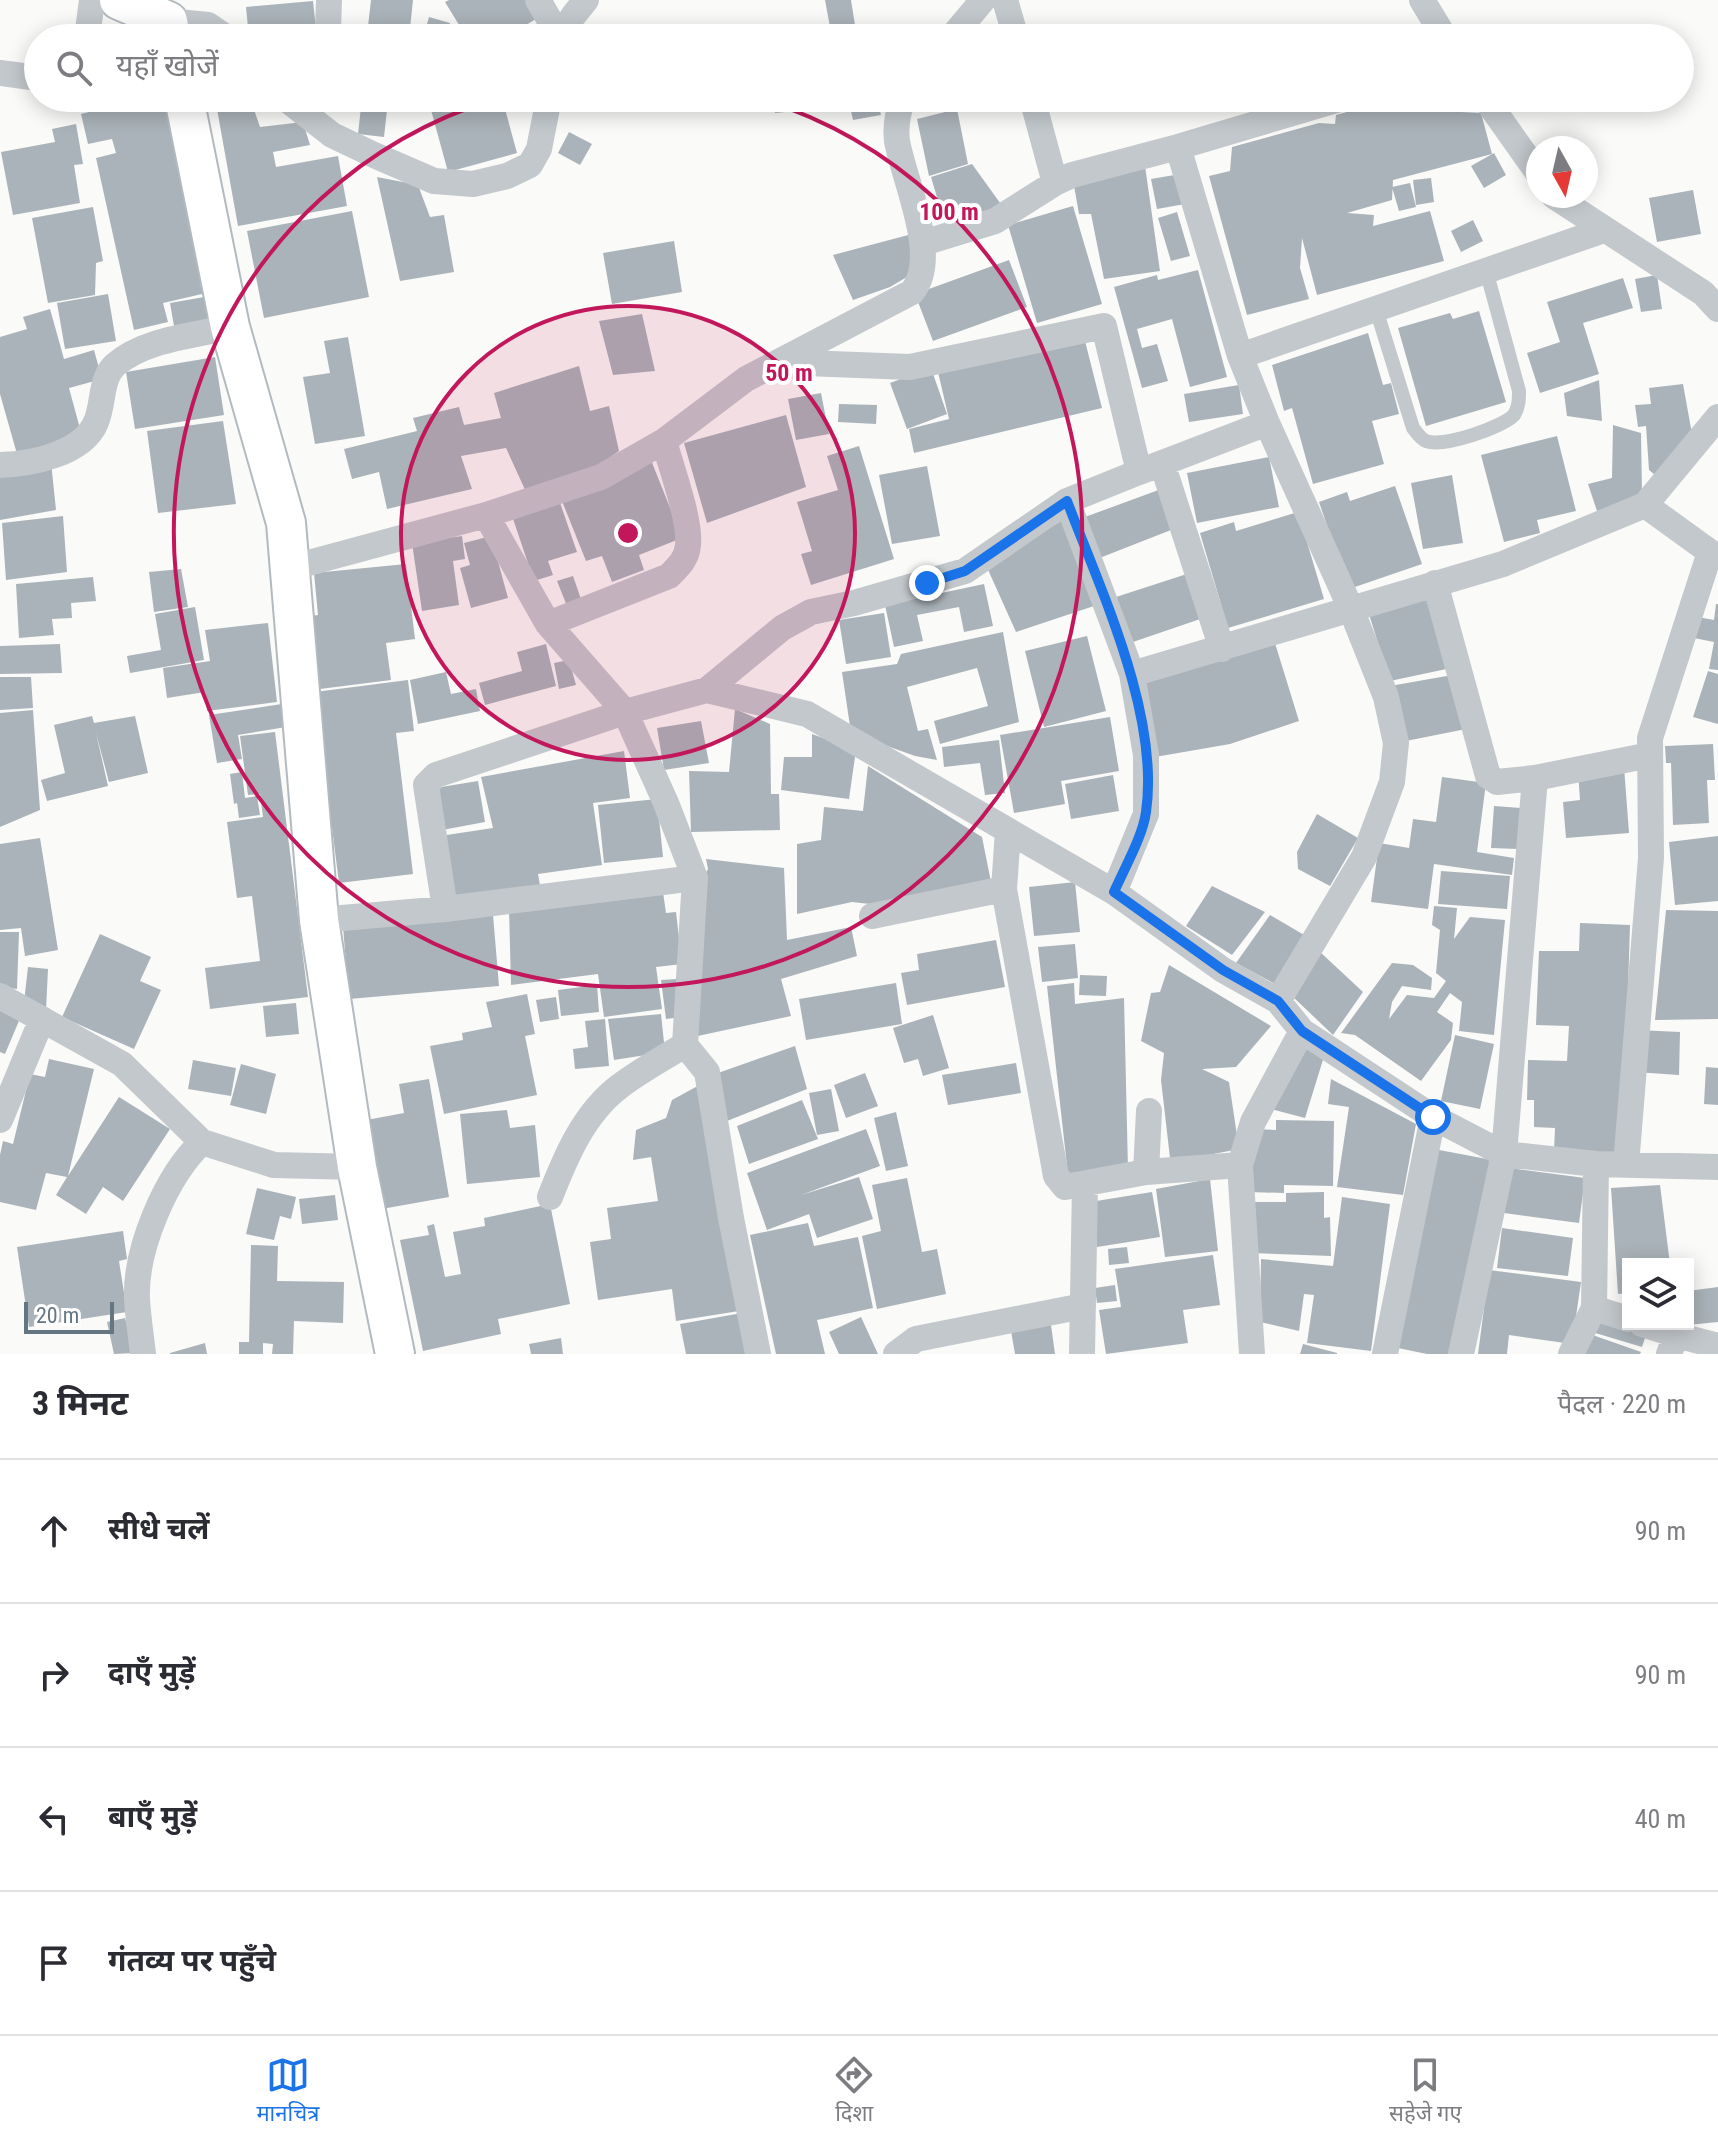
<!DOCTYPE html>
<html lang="hi">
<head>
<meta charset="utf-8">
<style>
  body { margin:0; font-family:"Roboto Condensed","Noto Sans Devanagari",sans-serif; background:#f2f2f3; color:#2b2b33 }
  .controls { position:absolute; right:24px; bottom:24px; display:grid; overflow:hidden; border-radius:0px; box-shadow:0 4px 20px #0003 }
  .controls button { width:72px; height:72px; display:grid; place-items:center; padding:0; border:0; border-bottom:2px solid #e1e1e2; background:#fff; color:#2b2b33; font:40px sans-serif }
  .compass { position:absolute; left:1526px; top:136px; width:72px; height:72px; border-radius:50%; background:#fff; box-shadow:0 4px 20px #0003; rotate:172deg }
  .scale { position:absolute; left:24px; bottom:20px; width:90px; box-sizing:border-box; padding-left:8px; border:4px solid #657683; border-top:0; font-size:22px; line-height:28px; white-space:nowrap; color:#657683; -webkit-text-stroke:6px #fff; paint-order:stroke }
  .stop { position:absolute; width:24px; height:24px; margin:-18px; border:6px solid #1a73e8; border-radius:50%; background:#fff }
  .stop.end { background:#1a73e8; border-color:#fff; box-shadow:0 2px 8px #0008 }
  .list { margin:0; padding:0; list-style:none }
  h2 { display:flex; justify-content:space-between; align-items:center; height:104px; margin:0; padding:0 32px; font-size:34px }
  h2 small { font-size:26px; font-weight:400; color:#7c7c81 }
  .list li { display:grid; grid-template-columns:52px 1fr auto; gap:24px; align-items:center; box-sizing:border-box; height:144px; padding:0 32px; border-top:2px solid #e1e1e2 }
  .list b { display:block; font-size:30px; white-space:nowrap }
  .list em { font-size:26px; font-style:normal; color:#7c7c81 }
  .icon { flex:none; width:44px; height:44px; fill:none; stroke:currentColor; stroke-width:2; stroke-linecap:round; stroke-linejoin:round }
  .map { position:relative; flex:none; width:1718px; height:1354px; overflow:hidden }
  .search { position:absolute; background:#fff; box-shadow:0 4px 20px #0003; left:24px; right:24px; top:24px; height:88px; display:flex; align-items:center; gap:20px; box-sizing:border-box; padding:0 28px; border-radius:44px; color:#7c7c81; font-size:30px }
  .sheet { height:680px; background:#fff }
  nav { display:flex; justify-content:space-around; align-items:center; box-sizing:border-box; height:112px; border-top:2px solid #e1e1e2; background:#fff; font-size:22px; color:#7c7c81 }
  nav a { display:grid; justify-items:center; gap:4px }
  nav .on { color:#1a73e8 }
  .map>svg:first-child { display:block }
  .building { fill:#aab3b9 }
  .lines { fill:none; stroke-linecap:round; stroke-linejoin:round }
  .secondary-casing { stroke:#b3babf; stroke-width:42 }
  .service { stroke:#c3c8cc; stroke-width:14 }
  .minor { stroke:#c3c8cc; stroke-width:26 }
  .secondary { stroke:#fff; stroke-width:38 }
  .route { stroke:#1a73e8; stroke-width:10 }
  .ring { fill:none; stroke:#c2185b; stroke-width:4 }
  .centre { fill:#c2185b; stroke:#fff; stroke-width:4 }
  .ring-label { font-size:24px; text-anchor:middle; font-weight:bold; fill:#c2185b; stroke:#fff; stroke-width:8; stroke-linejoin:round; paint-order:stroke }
</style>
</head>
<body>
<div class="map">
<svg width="1718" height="1354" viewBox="0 0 1718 1354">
  <rect width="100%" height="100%" fill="#fafaf8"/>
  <!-- building -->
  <path class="building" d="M371 0H413L409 38 367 35Z
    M449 0H529L539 17 505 38H467L445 2Z
    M825 0H851L855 25 860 24 862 38H832Z
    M313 1 317 38H249L246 7Z
    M429 17 450 23 446 38H423Z
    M145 98H169L215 291 163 303 168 322 134 330 96 158 116 153 112 139 88 144 81 114Z
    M215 98H250L260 127 303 122 310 145 273 152 276 167 338 156 347 206 238 226Z
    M433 98H502L517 153 448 172 428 99Z
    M773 98H794L795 111 775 113Z
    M848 98H877L881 115 853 120Z
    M973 98H1027L1029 106 971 111Z
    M1385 98H1458L1461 112 1481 113 1492 154 1393 180 1392 200 1347 213 1374 215 1373 226 1430 211 1444 261 1317 295 1302 238 1300 268 1309 299 1247 315 1209 176 1230 171 1232 147 1319 123 1335 124 1336 115 1375 104 1374 101Z
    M361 107 387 110 384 137 358 134Z
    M957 109 968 164 929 176 917 119Z
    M76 124 83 164 74 165 80 203 13 215 1 152 55 142 52 129Z
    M569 132 592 144 580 165 558 153Z
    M1494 153 1506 175 1484 188 1471 166Z
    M972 164 1003 207 984 221 967 213 946 228 931 177Z
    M1145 166 1160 271 1104 279 1091 214H1079L1073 180Z
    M1180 174 1185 204 1157 209 1151 179Z
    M377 177 418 185 430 217 444 215 454 272 400 281Z
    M1431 178 1434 202 1416 205 1413 180Z
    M1410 183 1416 207 1399 211 1392 187Z
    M1693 190 1701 234 1657 242 1649 198Z
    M1073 206 1102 304 1037 323 1008 225Z
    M93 207 103 261 96 263 95 295 48 303 32 218Z
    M352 211 369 297 264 318 247 231Z
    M1177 212 1190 256 1171 261 1158 218Z
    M1473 220 1483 241 1461 252 1451 231Z
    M912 234V274L890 287 853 300 833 255Z
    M674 241 682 292 612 304 603 253Z
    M1009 260 1027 307 933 341 915 294Z
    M1198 270 1227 377 1190 387 1172 319 1137 329 1142 348 1157 344 1168 381 1142 388 1114 287 1157 275 1158 280Z
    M1657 275 1662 309 1641 312 1635 279Z
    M1623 278 1633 308 1583 323 1599 374 1540 393 1527 353 1560 342 1547 302Z
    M108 294 116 341 65 349 57 303Z
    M210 296 213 320 174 326 170 303Z
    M50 309 64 359 94 350 102 379 69 388 82 436 17 454 0 394V337L27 329 23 317Z
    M1479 311 1506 402 1426 426 1398 328 1450 313 1453 319Z
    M642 314 655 371 613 375 599 321Z
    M1368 333 1383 385 1391 383 1399 414 1372 421 1384 464 1313 484 1292 408 1284 411 1272 365Z
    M348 337 365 436 315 444 303 377 330 373 324 341Z
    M1084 337 1102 408 914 453 909 429 949 419 938 372Z
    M215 357 224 415 135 429 126 372Z
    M579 366 590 411 609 406 619 451 585 475 527 494 506 448 461 456 472 489 387 509 379 472 352 479 344 449 417 431 413 418 459 407 464 425 501 418 494 393Z
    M931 368 947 414 907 429 890 383Z
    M1599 380 1602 421 1567 416 1564 393Z
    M1683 384 1692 434 1660 479 1649 470 1646 426 1638 427 1635 405 1651 404 1649 388Z
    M1239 385 1243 414 1189 422 1184 394Z
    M821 393 829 434 796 440 788 399Z
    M839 404 877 405 876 424 838 422Z
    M786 415 806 487 707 523 684 443Z
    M223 421 236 504 158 513 147 431Z
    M1613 425 1641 433 1642 496 1597 511 1588 484 1612 478Z
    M1557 436 1576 511 1537 520 1540 533 1504 542 1481 455Z
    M859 446 894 559 811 585 801 554 812 551 797 502 838 490 827 456Z
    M1269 457 1279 507 1197 523 1187 473Z
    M651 460 682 538 639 555 644 570 612 582 602 556 586 561 560 496Z
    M51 462 56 510 0 520V471Z
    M927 466 940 536 892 544 879 475Z
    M1452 475 1463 543 1423 549 1411 483Z
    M1395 486 1422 564 1349 589 1319 502 1347 492 1350 501Z
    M1164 488 1176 528 1097 559 1085 517Z
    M556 491 577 552 548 561 553 575 534 581 509 507Z
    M1298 512 1324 599 1228 628 1200 533 1234 522 1236 531Z
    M63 516 67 572 6 580 2 523Z
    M1067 518 1100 604 1016 632 985 563Z
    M462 536 465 559 453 561 459 605 422 611 412 543Z
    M491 536 508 598 471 608 460 568 470 565 464 543Z
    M406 564 415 639 386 643 391 680 312 690 308 657 316 656 311 616 318 615 314 573Z
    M181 569 188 607 154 612 149 572Z
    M1193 572 1209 616 1130 643 1116 597Z
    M573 576 583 605 569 611 557 581Z
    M93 577 96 601 71 603 72 618 52 619 54 635 19 638 16 584Z
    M984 584 993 626 964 632 959 607 917 615 923 641 894 647 885 605Z
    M1427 590 1451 668 1390 681 1368 611Z
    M1716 604H1718V670L1709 669 1714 642 1689 637 1692 616 1714 620Z
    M195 607 204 660 130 673 127 656 161 650 155 614Z
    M884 613 891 657 846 664 839 620Z
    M268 623 277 702 207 711 205 692 167 698 163 668 210 661 205 630Z
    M1003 632 1019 722 940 744 934 721 988 706 977 668 907 687 918 731 928 729 937 760 915 756 851 733 842 672 897 664 901 654Z
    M1087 636 1106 711 1044 727 1025 651Z
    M1274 640 1299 721 1230 744 1155 757 1142 682Z
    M60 644 62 673 0 674V646Z
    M546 644 556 686 485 705 479 683 522 671 517 652Z
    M569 660 576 685 559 689 554 663Z
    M1708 671 1718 674V724L1693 717Z
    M446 672 451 694 476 689 480 711 418 724 410 680Z
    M1458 674 1471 728 1401 742 1390 686Z
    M0 677H31L33 708 0 710Z
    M408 680 414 731 396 733 413 874 339 883 315 692Z
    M282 704 286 727 238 735 242 759 217 763 209 715Z
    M735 709 770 724 771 794H779L780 830 691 832 689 771 729 772Z
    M33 710 40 810 0 827V713Z
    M92 716 94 723 135 716 148 773 109 782 96 733 108 786 47 801 41 780 65 773 54 725Z
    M1110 717 1119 771 1061 781 1065 804 1014 813 1000 735Z
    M701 721 709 763 664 770 657 728Z
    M275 732 308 997 210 1009 205 968 260 961 252 896 237 898 227 822 263 817 260 794 248 795 240 736Z
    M812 734 856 750 849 799 781 790 784 757H812Z
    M999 740 1005 793 985 795 980 763 944 767 942 747Z
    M1713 744 1715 780H1707L1709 823 1673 825 1671 763H1666L1665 746Z
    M624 751 630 798 593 803 602 865 538 874 540 885 451 903 440 836 493 828 481 777Z
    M868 766 982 837 991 882 870 904 852 902 797 914V844L821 840 824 807 863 811Z
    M1624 767 1629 833 1566 838 1563 802 1580 800 1578 771Z
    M242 772 245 798 257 796 260 815 239 818 237 803 234 804 230 774Z
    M1113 775 1119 811 1071 819 1065 784Z
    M1442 777 1486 783 1477 852 1514 858 1512 875 1434 864 1428 909 1371 902 1379 843 1409 848 1413 819 1436 822Z
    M478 781 485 822 442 830 435 788Z
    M657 799 663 857 604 863 598 805Z
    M1494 806 1521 808 1518 849 1491 848Z
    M1317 814 1358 838 1330 886 1298 869 1297 852Z
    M1718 836V901L1675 905 1669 842Z
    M40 838 58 950 25 956 21 928 0 930V844Z
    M706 859 784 868 787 940 851 927 857 956 781 979 791 1016 693 1037 699 885 708 869Z
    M1441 871 1510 876 1507 909 1438 904Z
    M1075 882 1080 932 1034 936 1029 887Z
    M1212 886 1265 912 1232 955 1186 926Z
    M663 892 666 913 676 912 682 964 656 967 662 1009 604 1017 598 974 511 985 509 909Z
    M1434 906 1457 908 1454 939 1470 917 1505 920 1494 1035 1459 1031 1462 1002 1450 993 1437 1012 1453 1023 1451 1040 1421 1081 1355 1035 1341 1033 1392 963 1413 965 1432 978 1431 990 1402 986 1392 1002 1389 1019 1407 995 1434 998 1446 981 1436 973 1440 930 1432 925Z
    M1666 910 1718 911V1019L1655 1020Z
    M493 915 499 986 349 999 343 927Z
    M1270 915 1311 939 1279 986 1236 963Z
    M1580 923 1630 925 1623 1153 1554 1151 1555 1128 1534 1127V1100H1527L1528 1060 1567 1061 1569 1026 1536 1025 1539 951H1579Z
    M0 932H19L17 989 0 987Z
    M100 934 151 957 140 981 161 990 134 1049 62 1017Z
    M996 940 1005 987 907 1005 901 973 919 970 917 954Z
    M1075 944 1078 978 1042 982 1038 947Z
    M1319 951 1363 992 1333 1035 1291 995Z
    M1169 965 1271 1026 1236 1067 1202 1069 1229 1082 1239 1149 1198 1157 1170 1158 1161 1080 1164 1053 1141 1041 1151 993 1160 992Z
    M28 967 48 969 46 1010 24 1002Z
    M1080 975 1107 976 1106 996 1079 995Z
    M677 979 681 1017 666 1019 661 980Z
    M896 983 902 1024 806 1040 799 999Z
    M1074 983 1075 1004 1124 998 1128 1170 1068 1175 1047 986Z
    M597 985 599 1012 561 1016 558 990Z
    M527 994 535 1034 525 1036 537 1095 444 1114 430 1046 463 1040 462 1033 492 1027 486 1002Z
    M556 997 559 1019 540 1022 536 1000Z
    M0 999 24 1009 5 1054 0 1052Z
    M296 1003 299 1034 266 1037 263 1006Z
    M661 1014 665 1052 614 1060 608 1019Z
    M933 1015 949 1068 923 1076 918 1059 904 1063 893 1028Z
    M605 1019 609 1066 575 1069 573 1049 588 1047 585 1021Z
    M1637 1030 1680 1032 1679 1075 1635 1072Z
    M1455 1035 1494 1044 1480 1109 1441 1101Z
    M1303 1036 1326 1050 1305 1118 1267 1108Z
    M795 1046 807 1089 727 1121 718 1073Z
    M49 1059 94 1069 68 1176 119 1097 170 1129 123 1201 103 1187 86 1214 56 1195 67 1177 46 1173 36 1210 0 1202V1155L3 1141 13 1144 30 1074 45 1077Z
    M193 1060 236 1068 231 1096 188 1089Z
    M1016 1063 1021 1093 948 1105 942 1075Z
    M241 1064 276 1074 266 1114 230 1105Z
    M1706 1067 1718 1068V1105L1704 1104Z
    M865 1073 878 1106 846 1118 834 1085Z
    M429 1079 449 1197 376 1210 361 1121 404 1113 399 1084Z
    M1331 1079 1416 1124 1403 1195 1337 1187 1349 1107 1328 1104Z
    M705 1082 739 1311 676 1321 672 1289 598 1300 590 1242 611 1239 607 1208 658 1201 651 1157 633 1160 636 1130 666 1118 672 1100Z
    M831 1089 839 1131 817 1135 809 1093Z
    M802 1100 818 1139 749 1164 737 1126Z
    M507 1110 510 1128 535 1125 540 1177 467 1184 460 1114Z
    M896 1112 908 1166 886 1171 874 1118Z
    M1276 1120 1334 1121 1333 1186 1284 1185V1193L1247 1192 1252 1129 1276 1130Z
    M866 1129 880 1166 801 1195 859 1177 873 1219 817 1238 809 1214 767 1230 747 1173Z
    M1434 1149 1492 1160 1452 1354H1427L1393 1347Z
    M1509 1168 1585 1178 1579 1223 1504 1213Z
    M907 1178 922 1252 937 1249 946 1294 877 1309 862 1236 881 1231 872 1185Z
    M1210 1179 1218 1251 1165 1257 1156 1189Z
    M1660 1185 1670 1264H1628V1293L1618 1294 1611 1188Z
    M257 1188 296 1197 291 1219 280 1216 274 1240 246 1234Z
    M1152 1192 1160 1237 1097 1247 1090 1202Z
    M1324 1192V1218L1330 1217 1331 1256 1250 1253 1248 1202H1286V1193Z
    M335 1195 338 1220 302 1224 299 1199Z
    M1342 1197 1390 1204 1371 1351 1307 1343 1314 1295 1304 1294 1299 1331 1260 1322 1261 1259 1333 1266Z
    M550 1204 570 1304 498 1319 501 1334 423 1351 400 1240 429 1235 427 1226 434 1224 445 1277 461 1274 453 1232 485 1226 484 1218Z
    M808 1223 814 1246 858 1237 873 1308 817 1320 825 1354H776L750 1235Z
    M1502 1228 1573 1238 1568 1276 1497 1268Z
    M123 1231 127 1259 119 1261 127 1312 29 1327 17 1247Z
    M251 1245 278 1246 277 1281 344 1282 343 1323 294 1321 293 1354H272L273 1344 263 1343V1354H239V1342H249Z
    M1127 1247 1129 1263 1109 1265 1108 1249Z
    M1213 1255 1220 1305 1183 1310 1188 1343 1106 1354 1099 1310 1121 1307 1115 1269Z
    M1489 1270 1581 1282 1572 1344 1509 1335 1507 1354H1478Z
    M1115 1285 1117 1301 1097 1303 1095 1288Z
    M1718 1287V1322L1688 1325V1291Z
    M1598 1311 1648 1329 1642 1347 1592 1332Z
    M742 1313 750 1354H686L680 1324Z
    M861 1317 878 1354H839L829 1332Z
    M125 1318 134 1353 114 1354 107 1322Z
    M1051 1325 1055 1354H1015L1011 1331Z
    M1584 1332 1641 1352 1640 1354H1575Z
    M561 1338 563 1354H531L529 1344Z
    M205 1343 207 1354H170V1353Z
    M1303 1344 1337 1353V1354H1300Z"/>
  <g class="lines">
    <defs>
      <path id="secondary" d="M119 0 168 21 171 38
        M184 98 230 327 286 523 319 920 357 1167 395 1354"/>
    </defs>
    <!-- secondary casing -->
    <use href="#secondary" class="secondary-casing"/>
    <!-- service -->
    <path class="service" d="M1376 309 1413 428C1417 433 1421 439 1426 441 1443 448 1503 427 1514 415 1519 407 1519 399 1519 391L1486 270"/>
    <!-- minor -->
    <path class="minor" d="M538 0 560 38
      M1005 0 1016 38
      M1422 0 1445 38
      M168 21 208 25 227 38
      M328 29 329 0
      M87 38 92 0
      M562 38 573 16 586 0
      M951 38 983 0
      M0 73 38 78
      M285 98 332 135 374 155 434 181 473 184 507 176 530 165 539 149 549 98
      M1032 98 1055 183
      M1485 98 1538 173
      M1178 147 1240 356
      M1554 196 1703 293 1718 309
      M923 243 995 221 1055 183 1072 175 1178 147 1343 98
      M779 362 910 367 1104 326 1139 472 1267 423
      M1162 463 1222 649
      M0 465C31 464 83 454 96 422 104 404 100 379 115 365 145 339 193 336 230 327
      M1067 501 1132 674
      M1645 505 1718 417
      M486 515 548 624 625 712 666 803 695 878 685 1045 707 1072 731 1218 758 1354
      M290 568 486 515 601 477 664 441 746 379 912 292C941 258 904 181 897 141 895 126 898 112 903 98
      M1435 583 1488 776 1497 782 1535 778
      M548 624 669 576C678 567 687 559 688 545 691 521 671 467 664 441
      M707 690 782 628 811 612 854 603 965 571 1067 501 1139 472
      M1650 755 1535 778 1504 1154 1596 1164 1718 1167
      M1008 831 1004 889 1056 1176 1065 1187 1146 1172 1240 1165
      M1114 892 1146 814V755L1132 674 1503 564 1645 505 1710 552 1650 738 1651 858 1626 1165
      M445 909 426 785 436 775 625 712 707 690 807 714 1114 892 1223 970 1278 1001 1302 1031 1433 1117 1504 1154 1461 1354
      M872 916 1004 889
      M319 920 445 909 695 878
      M0 996 122 1064 202 1142 274 1165 357 1167
      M1278 1001 1364 857 1392 782 1396 743 1386 697 1351 609 1267 423 1240 356 1604 230
      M0 1120 42 1019
      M1146 1172 1149 1111
      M550 1197C566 1156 584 1113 620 1086 640 1071 663 1058 685 1045
      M1594 1308 1628 1319
      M1642 1324 1676 1335
      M143 1354C141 1336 138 1317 137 1299 135 1249 166 1176 202 1142
      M896 1354 916 1339 1083 1306
      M1082 1354 1085 1184
      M1252 1354 1240 1165 1253 1122 1302 1031
      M1385 1354 1433 1117
      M1571 1354 1594 1308 1596 1164
      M1669 1354 1676 1335 1718 1346"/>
    <!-- secondary -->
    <use href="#secondary" class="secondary"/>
  </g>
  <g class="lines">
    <!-- route -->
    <path class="route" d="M927 583 965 571 1067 501C1101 591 1160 715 1146 812 1143 836 1124 869 1114 892L1223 970 1278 1001 1302 1031 1433 1117"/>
  </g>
  <!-- distance rings -->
  <circle cx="628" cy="533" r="227" fill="#c2185b" fill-opacity=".12"/>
  <g class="ring">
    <circle cx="628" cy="533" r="227"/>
    <path d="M761 99A454 454 0 1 1 495 99"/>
  </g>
  <circle cx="628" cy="533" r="12" class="centre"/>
  <g class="ring-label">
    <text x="949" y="220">100 m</text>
    <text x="789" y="381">50 m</text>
  </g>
</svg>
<div class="controls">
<button><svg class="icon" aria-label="layers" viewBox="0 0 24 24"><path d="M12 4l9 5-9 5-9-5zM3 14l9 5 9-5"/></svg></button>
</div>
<svg class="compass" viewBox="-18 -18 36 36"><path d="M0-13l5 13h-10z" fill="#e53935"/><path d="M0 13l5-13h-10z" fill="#7c7c81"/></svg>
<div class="scale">20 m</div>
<div class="stop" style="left:1433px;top:1117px"></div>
<div class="stop end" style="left:927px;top:583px"></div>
<div class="search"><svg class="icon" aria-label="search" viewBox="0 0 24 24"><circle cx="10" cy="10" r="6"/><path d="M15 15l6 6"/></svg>यहाँ खोजें</div>
</div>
<section class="sheet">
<h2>3 मिनट<small>पैदल · 220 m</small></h2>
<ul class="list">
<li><svg class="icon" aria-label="ahead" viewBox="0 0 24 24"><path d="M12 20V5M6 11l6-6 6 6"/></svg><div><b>सीधे चलें</b></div><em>90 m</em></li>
<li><svg class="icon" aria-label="right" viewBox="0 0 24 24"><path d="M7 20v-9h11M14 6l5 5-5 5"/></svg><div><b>दाएँ मुड़ें</b></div><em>90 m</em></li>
<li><svg class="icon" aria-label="left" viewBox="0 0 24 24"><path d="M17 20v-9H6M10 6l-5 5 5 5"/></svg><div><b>बाएँ मुड़ें</b></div><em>40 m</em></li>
<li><svg class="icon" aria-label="arrive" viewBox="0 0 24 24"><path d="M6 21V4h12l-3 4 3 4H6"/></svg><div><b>गंतव्य पर पहुँचे</b></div></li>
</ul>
</section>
<nav>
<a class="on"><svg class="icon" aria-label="map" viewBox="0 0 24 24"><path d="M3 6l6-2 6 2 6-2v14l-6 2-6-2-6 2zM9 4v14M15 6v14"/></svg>मानचित्र</a>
<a><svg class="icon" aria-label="directions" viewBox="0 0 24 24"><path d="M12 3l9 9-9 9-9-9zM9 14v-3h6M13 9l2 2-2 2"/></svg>दिशा</a>
<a><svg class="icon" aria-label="saved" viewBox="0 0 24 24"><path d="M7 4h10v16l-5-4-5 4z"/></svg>सहेजे गए</a>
</nav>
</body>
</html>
